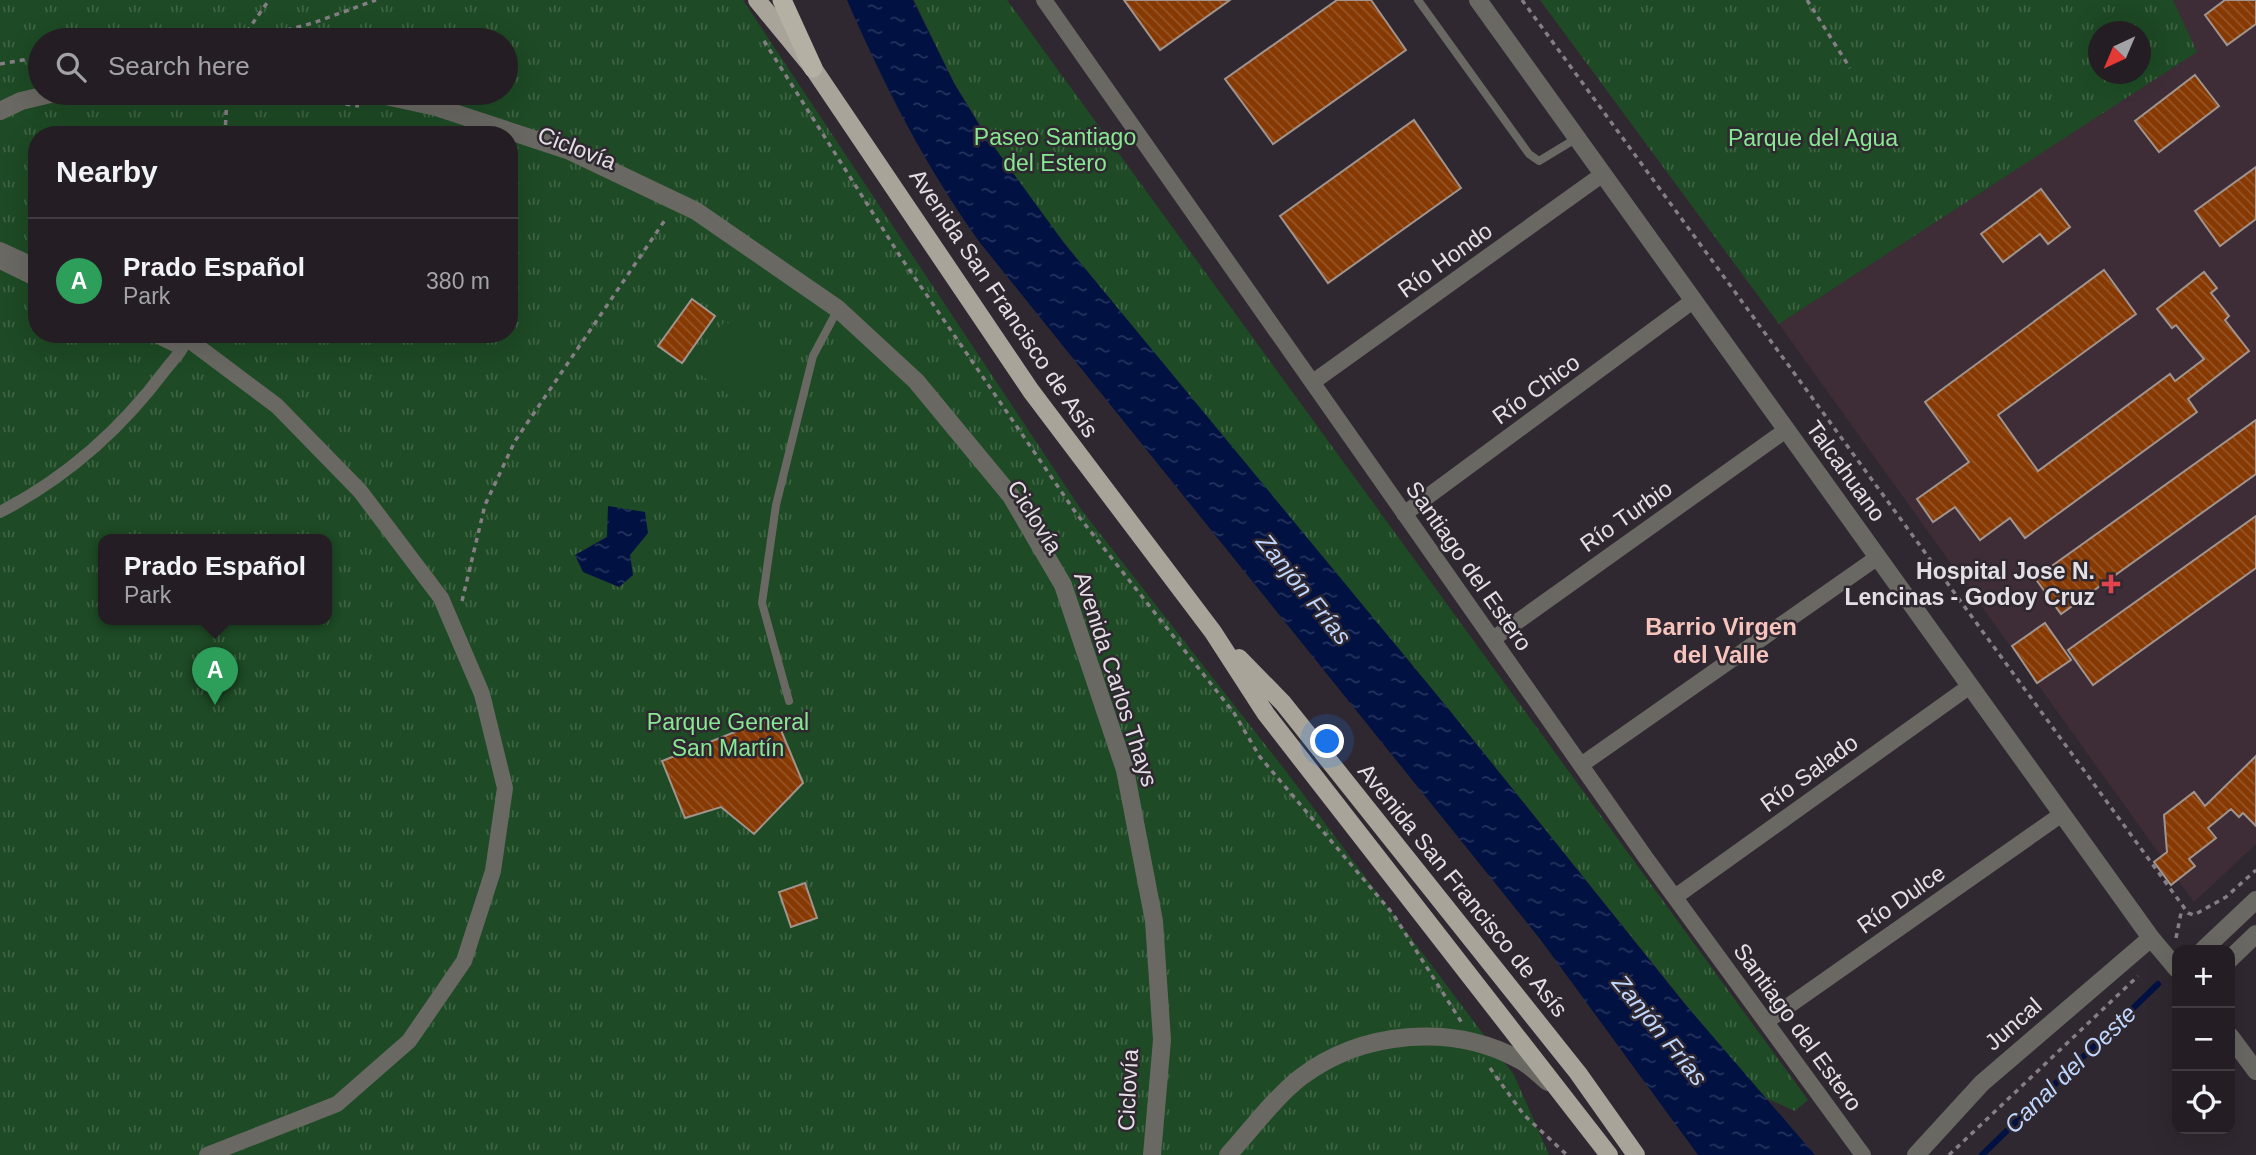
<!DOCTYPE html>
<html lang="en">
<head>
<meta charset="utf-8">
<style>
  body { margin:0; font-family:Arial,sans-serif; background:#2c272c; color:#f1f3f6 }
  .controls { position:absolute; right:21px; bottom:21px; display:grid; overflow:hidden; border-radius:14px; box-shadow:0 7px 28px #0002 }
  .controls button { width:63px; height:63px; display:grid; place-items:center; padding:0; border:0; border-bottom:2px solid #413c41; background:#241e24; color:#f1f3f6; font:35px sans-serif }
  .compass { position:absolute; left:2088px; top:21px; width:63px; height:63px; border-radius:50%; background:#241e24; box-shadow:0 7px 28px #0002; rotate:224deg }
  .you { position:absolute; left:1328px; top:742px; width:24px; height:24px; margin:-18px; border:5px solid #fff; border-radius:50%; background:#1a73e8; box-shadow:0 0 0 10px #1a73e833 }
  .badge { display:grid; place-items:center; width:46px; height:46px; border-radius:50%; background:#0b8043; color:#fff; font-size:23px; font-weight:700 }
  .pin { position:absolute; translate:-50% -58px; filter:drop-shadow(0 2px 4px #0008) }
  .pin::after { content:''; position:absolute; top:37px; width:24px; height:21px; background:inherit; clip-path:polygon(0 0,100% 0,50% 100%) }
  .popup { position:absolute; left:98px; top:534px; width:234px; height:91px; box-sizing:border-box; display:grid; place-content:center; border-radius:14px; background:#241e24; filter:drop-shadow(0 2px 5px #0005); font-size:23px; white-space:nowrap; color:#a3a2a6 }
  .popup b { font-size:26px; color:#f1f3f6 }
  .popup::after { content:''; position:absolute; left:50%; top:100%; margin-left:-14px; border:14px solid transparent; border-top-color:#241e24 }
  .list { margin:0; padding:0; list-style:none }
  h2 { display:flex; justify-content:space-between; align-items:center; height:91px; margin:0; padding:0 28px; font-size:30px }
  h2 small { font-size:23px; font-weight:400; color:#a3a2a6 }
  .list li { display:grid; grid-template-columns:46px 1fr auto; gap:21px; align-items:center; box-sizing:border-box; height:126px; padding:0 28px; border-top:2px solid #413c41 }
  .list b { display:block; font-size:26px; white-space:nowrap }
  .list p { margin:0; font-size:23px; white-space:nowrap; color:#a3a2a6 }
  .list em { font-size:23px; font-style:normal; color:#a3a2a6 }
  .icon { flex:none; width:38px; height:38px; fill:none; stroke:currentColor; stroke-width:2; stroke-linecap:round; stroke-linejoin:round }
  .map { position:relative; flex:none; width:2256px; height:1155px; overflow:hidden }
  .search { position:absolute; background:#241e24; box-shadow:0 7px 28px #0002; left:28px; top:28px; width:490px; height:77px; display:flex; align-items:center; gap:18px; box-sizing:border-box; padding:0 24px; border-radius:38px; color:#a3a2a6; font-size:26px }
  .panel { position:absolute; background:#241e24; box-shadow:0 7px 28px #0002; left:28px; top:126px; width:490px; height:217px; border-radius:28px }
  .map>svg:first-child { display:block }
  .medical { fill:#3e2d37 }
  .park { fill:url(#park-tufts); fill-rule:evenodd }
  .garden { fill:#1e4a25 }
  .water { fill:url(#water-ripples) }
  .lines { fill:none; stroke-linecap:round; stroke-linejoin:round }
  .stream { stroke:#001142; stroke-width:6 }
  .building { fill:url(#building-back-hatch); stroke:#a1948e; stroke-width:2 }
  .path { stroke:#857e85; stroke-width:3.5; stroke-dasharray:5 5; stroke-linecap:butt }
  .service { stroke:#6a6863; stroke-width:8 }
  .pedestrian { stroke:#6a6863; stroke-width:12 }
  .minor { stroke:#6a6863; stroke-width:16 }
  .tertiary { stroke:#6a6863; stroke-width:18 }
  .primary { stroke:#a8a49a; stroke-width:18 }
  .trunk { stroke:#b4b0a4; stroke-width:19 }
  .health-dot { fill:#e0444e; stroke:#302830; stroke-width:2.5 }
  .labels { text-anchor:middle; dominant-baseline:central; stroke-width:5; stroke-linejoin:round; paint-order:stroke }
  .park-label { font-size:23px; fill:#87e892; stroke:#302830 }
  .street-label { font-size:23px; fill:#e4dfe5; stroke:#302830 }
  .poi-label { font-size:23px; font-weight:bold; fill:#e4dfe5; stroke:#302830; text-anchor:end }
  .water-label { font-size:24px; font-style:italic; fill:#bfd6fd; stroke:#302830 }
  .neighbourhood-label { font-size:24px; font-weight:bold; fill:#f6c3bd; stroke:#302830 }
</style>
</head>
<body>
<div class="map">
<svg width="2256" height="1155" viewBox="0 0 2256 1155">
  <defs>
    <pattern id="park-tufts" width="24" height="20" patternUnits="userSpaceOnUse" patternTransform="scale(1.75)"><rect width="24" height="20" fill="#1e4a25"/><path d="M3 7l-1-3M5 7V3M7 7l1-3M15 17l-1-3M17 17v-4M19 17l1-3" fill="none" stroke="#3f6444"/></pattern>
    <pattern id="water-ripples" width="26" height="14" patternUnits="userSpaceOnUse" patternTransform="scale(1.75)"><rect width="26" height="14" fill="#001142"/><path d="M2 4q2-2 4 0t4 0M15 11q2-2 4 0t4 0" fill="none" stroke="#25335d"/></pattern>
    <pattern id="building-back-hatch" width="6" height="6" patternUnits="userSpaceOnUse" patternTransform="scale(1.75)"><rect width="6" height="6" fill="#863902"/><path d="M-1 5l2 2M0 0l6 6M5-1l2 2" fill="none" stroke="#975527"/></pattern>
  </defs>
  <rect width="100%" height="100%" fill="#302830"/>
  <!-- medical -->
  <path class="medical" d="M2173 0H2256V844L2194 902 1779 324 2196 52Z"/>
  <!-- park -->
  <path class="park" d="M0 0H743L1080 508 1285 770 1514 1075 1549 1155H0ZM40 40H506V93H40ZM37 135H509V334H37ZM103 539H327V619H103Z
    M914 0H1007L1808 1100 1795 1111 1766 1098 1724 1052 1446 706 1116 309 1012 176 954 83Z
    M1540 0H2173L2197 52 1779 324ZM2098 32H2140V74H2098Z"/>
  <!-- garden -->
  <path class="garden" d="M725 321 774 358 741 404 692 368Z"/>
  <!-- water -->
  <path class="water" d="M847 0H913L954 83 984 133 1064 243 1446 706 1684 1003 1815 1155H1698L1540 939 981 244C926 168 884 85 847 0Z
    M608 506 645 512 648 533 630 555 633 575 619 587 583 572 575 555 607 537Z"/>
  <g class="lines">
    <!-- stream -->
    <path class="stream" d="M1982 1155 2158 984"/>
  </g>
  <!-- building -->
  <path class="building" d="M1124 0H1230L1160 50Z
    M1337 0H1371L1406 50 1273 144 1225 79Z
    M2225 0H2256V24L2227 45 2205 15Z
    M2195 75 2219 106 2159 152 2135 121Z
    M1414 120 1461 188 1328 283 1280 216Z
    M2256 167V219L2220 246 2195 211Z
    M2041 189 2070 227 2048 244 2040 234 2003 262 1981 234Z
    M2104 270 2136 314 1998 415 2038 471 2170 374 2175 381 2204 359 2176 325 2172 328 2157 309 2204 272 2217 288 2211 293 2229 316 2225 320 2249 351 2188 399 2197 412 2025 538 2010 518 1980 540 1955 507 1933 522 1917 499 1969 462 1925 402Z
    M692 299 715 316 682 363 658 346Z
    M2256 420V474L2061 614 2035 578Z
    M2256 516V568L2093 685 2068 650Z
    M2045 623 2071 660 2037 683 2012 646Z
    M775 716 803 783 754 834 721 807 685 818 662 761Z
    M2256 756V826L2243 813 2239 817 2231 809 2208 828 2216 838 2189 859 2195 866 2171 885 2154 862 2167 852 2164 815 2194 792 2205 806Z
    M805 883 817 918 791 927 779 892Z"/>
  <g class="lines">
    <!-- path -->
    <path class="path" d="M1522 0 2188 913 2194 915 2226 897 2256 870
      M1807 0 1850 68
      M241 40 269 0
      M248 40 313 23 376 0
      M764 41 900 256 1076 513 1234 713 1260 757 1393 914 1462 1023
      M0 64 40 57
      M225 135 227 94 296 97 359 106
      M462 601 485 505 515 441 667 217
      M2176 938 2181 913
      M1490 1068 1524 1115 1567 1155
      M1949 1155 2138 976"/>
    <!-- service -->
    <path class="service" d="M1418 0 1529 154 1539 161 1577 138
      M789 701 762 603 776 505 813 356 838 309"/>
    <!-- pedestrian -->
    <path class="pedestrian" d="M0 263 37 281
      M150 334 181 349
      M0 512C66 478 122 428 166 369 174 359 184 349 187 338"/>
    <!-- minor -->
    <path class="minor" d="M1044 0 1646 858 1863 1155
      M0 250 37 267
      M181 334 277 406 360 491 441 598 482 694 505 788 493 871 464 961 409 1041 337 1104 207 1155
      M1313 382 1603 174
      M1404 514 1694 300
      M1493 639 1786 430
      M1581 765 1878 557
      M1675 897 1970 686
      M1767 1021 2062 814"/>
    <!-- tertiary -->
    <path class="tertiary" d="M1478 0 2151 938 2177 969
      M372 93 436 107 570 151 696 211 838 309 916 381 1011 496 1063 585 1125 770 1154 921 1162 1040 1152 1155
      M0 111 21 101 55 93
      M2203 950 2256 900
      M2230 959 2256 934
      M2230 1036 2256 1071
      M1228 1155C1251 1130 1274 1098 1301 1077 1362 1031 1451 1023 1518 1059 1529 1064 1538 1074 1548 1082
      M1916 1155 1982 1083 2151 938"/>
    <!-- primary -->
    <path class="primary" d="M757 0 813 68 1031 391 1213 632 1266 714 1609 1155
      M1239 658 1283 703 1578 1073 1636 1155"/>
    <!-- trunk -->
    <path class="trunk" d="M782 0 813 68"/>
  </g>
  <!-- markers -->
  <path class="health-dot" d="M2107.5 573.5h7v7h7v7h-7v7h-7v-7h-7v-7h7z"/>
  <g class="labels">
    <!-- park labels -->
    <g class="park-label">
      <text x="1055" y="137">Paseo Santiago<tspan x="1055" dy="26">del Estero</tspan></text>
      <text x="1813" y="138">Parque del Agua</text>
      <text x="728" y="722">Parque General<tspan x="728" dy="26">San Martín</tspan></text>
    </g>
    <!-- street labels -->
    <g class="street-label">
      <text transform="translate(577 148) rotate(21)">Ciclovía</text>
      <text transform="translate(1445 260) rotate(-36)">Río Hondo</text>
      <text transform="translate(1004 303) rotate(56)">Avenida San Francisco de Asís</text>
      <text transform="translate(1536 389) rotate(-36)">Río Chico</text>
      <text transform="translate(1846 471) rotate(54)">Talcahuano</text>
      <text transform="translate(1626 516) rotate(-35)">Río Turbio</text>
      <text transform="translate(1035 517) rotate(58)">Ciclovía</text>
      <text transform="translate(1469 566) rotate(55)">Santiago del Estero</text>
      <text transform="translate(1116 679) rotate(72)">Avenida Carlos Thays</text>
      <text transform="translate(1809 773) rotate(-36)">Río Salado</text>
      <text transform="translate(1463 890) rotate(51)">Avenida San Francisco de Asís</text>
      <text transform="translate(1901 899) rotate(-35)">Río Dulce</text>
      <text transform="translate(2013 1024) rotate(-41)">Juncal</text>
      <text transform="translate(1798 1027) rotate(54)">Santiago del Estero</text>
      <text transform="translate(1128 1090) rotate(-87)">Ciclovía</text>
    </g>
    <!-- poi labels -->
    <g class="poi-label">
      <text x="2095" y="571">Hospital Jose N.<tspan x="2095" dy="26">Lencinas - Godoy Cruz</tspan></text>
    </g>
    <!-- water labels -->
    <g class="water-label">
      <text transform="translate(1304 589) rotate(51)">Zanjón Frías</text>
      <text transform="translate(1660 1030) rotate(51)">Zanjón Frías</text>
      <text transform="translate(2070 1069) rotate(-44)">Canal del Oeste</text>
    </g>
    <!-- neighbourhood labels -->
    <g class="neighbourhood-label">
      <text x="1721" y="626">Barrio Virgen<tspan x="1721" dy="28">del Valle</tspan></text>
    </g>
  </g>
</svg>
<div class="controls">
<button>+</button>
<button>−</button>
<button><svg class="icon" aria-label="locate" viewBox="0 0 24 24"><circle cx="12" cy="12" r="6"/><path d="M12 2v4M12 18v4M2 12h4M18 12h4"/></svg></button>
</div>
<svg class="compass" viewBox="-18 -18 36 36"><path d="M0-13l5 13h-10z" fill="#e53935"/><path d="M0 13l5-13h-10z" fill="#a3a2a6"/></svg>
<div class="you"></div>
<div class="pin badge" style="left:215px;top:705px;background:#2e9e5b">A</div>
<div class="popup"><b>Prado Español</b>Park</div>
<div class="search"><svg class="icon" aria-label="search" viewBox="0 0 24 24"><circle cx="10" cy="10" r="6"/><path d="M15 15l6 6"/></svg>Search here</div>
<section class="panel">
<h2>Nearby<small></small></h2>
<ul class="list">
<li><span class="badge" style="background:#2e9e5b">A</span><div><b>Prado Español</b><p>Park</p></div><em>380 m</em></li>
</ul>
</section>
</div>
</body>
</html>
